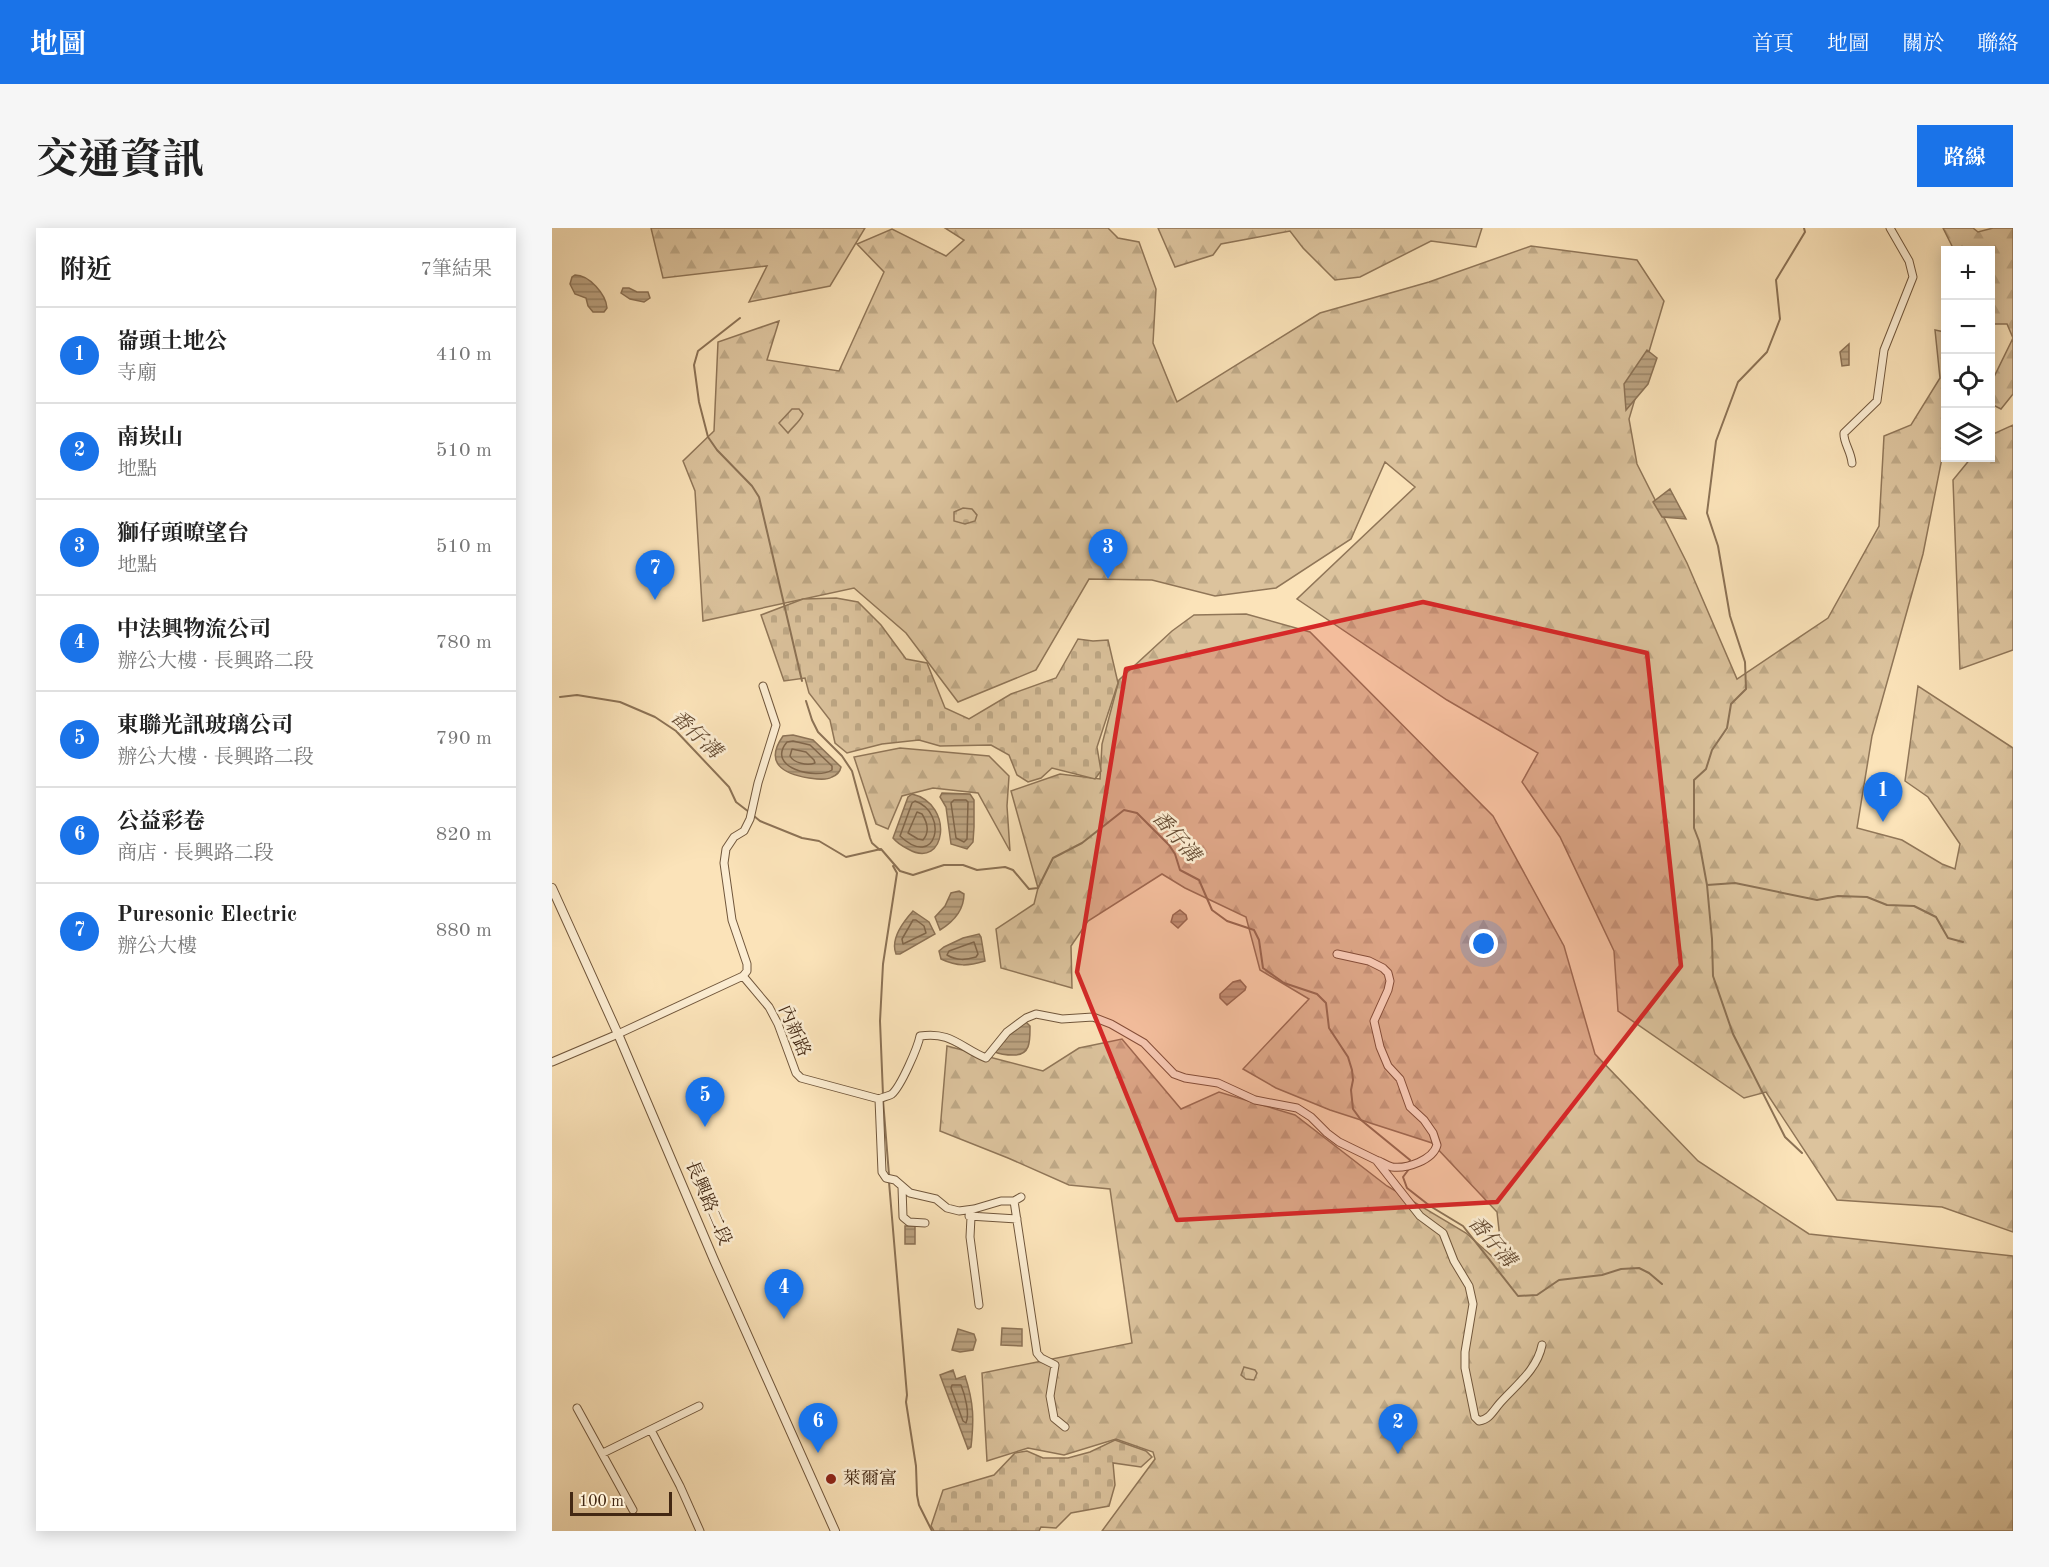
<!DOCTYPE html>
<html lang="zh-TW">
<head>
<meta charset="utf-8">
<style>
  body { margin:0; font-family:"Old Standard TT","Noto Serif TC",serif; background:#f6f6f6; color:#222 }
  .controls { position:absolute; right:18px; top:18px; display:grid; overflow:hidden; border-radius:0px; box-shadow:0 3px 15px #0003 }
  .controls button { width:54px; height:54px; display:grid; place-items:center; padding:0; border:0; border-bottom:2px solid #e0e0e0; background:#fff; color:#222; font:30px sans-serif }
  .scale { position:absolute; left:18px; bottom:15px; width:102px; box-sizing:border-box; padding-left:6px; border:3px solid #432813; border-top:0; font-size:16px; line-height:21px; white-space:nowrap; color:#432813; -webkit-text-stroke:4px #fcedd2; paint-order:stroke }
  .you { position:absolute; left:932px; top:716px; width:21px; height:21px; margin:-15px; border:4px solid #fff; border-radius:50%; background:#1a73e8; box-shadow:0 0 0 9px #1a73e833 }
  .badge { display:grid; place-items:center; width:39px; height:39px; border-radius:50%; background:#1a73e8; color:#fff; font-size:20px; font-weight:700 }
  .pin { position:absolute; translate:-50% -50px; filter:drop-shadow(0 2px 3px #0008) }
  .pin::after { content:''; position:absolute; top:32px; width:21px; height:18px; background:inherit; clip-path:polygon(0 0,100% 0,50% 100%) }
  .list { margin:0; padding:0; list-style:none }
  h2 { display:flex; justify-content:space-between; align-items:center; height:78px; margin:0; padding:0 24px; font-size:26px }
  h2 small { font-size:20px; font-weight:400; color:#767676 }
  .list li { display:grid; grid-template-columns:39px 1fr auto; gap:18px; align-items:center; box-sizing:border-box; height:96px; padding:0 24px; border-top:2px solid #e0e0e0 }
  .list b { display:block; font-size:22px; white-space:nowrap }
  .list p { margin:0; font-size:20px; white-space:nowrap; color:#767676 }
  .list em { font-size:20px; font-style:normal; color:#767676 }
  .icon { flex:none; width:33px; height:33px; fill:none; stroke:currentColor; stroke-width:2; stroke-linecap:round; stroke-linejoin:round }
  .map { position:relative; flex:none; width:1461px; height:1303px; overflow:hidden; border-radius:0px }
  header { display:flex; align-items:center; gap:36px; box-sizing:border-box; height:84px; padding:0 30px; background:#1a73e8; color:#fff }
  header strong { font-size:28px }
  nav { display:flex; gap:33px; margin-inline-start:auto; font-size:21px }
  .intro { display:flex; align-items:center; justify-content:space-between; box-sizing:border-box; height:144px; padding:0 36px }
  h1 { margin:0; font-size:42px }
  .button { padding:15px 27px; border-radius:0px; background:#1a73e8; color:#fff; font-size:21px; font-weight:700 }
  main { display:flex; gap:36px; padding:0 36px }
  aside { flex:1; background:#fff; border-radius:0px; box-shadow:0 3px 15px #0003 }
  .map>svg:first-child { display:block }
  .forest { fill:url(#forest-firs); stroke:#907658; stroke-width:1.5 }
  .cemetery { fill:url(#cemetery-stones); stroke:#907658; stroke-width:1.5 }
  .water { fill:url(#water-rules); stroke:#8c7255; stroke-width:1.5 }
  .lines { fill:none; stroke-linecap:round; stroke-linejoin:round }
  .shore { stroke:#80664a; stroke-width:1.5 }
  .stream { stroke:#8c7255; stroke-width:2 }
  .minor-casing { stroke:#71573c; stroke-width:9 }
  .tertiary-casing { stroke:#71573c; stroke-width:10 }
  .minor { stroke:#fcedd2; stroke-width:7 }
  .tertiary { stroke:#fcedd2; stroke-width:8 }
  .marked { fill:#d62828; fill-opacity:0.2; stroke:#d62828; stroke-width:4.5; stroke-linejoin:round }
  .poi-dot { fill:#8f2418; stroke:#fcedd2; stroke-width:2 }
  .labels { text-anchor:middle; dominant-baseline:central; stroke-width:5; stroke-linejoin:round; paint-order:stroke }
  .street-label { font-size:18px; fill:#432813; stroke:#fcedd2 }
  .poi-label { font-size:18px; fill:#432813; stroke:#fcedd2; text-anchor:start }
  .water-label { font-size:20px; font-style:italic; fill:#674d34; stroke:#fcedd2 }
</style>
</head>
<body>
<header>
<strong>地圖</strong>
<nav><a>首頁</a><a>地圖</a><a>關於</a><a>聯絡</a></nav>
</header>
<div class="intro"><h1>交通資訊</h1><a class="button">路線</a></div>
<main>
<aside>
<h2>附近<small>7筆結果</small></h2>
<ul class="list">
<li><span class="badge">1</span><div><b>崙頭土地公</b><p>寺廟</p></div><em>410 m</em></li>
<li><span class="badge">2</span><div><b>南崁山</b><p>地點</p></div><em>510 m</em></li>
<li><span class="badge">3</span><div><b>獅仔頭暸望台</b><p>地點</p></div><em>510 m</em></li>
<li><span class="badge">4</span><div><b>中法興物流公司</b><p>辦公大樓 · 長興路二段</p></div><em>780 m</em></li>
<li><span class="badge">5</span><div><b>東聯光訊玻璃公司</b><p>辦公大樓 · 長興路二段</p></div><em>790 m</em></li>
<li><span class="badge">6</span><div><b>公益彩卷</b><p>商店 · 長興路二段</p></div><em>820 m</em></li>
<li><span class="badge">7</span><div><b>Puresonic Electric</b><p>辦公大樓</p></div><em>880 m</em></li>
</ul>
</aside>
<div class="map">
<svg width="1461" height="1303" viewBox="0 0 1461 1303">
  <defs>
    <pattern id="forest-firs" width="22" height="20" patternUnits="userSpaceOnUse" patternTransform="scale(1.5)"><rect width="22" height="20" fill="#dcc39d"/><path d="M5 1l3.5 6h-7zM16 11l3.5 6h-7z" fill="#bea886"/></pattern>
    <pattern id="cemetery-stones" width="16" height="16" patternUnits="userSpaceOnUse" patternTransform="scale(1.5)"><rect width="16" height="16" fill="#dcc39d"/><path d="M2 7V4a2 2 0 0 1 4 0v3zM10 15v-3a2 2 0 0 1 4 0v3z" fill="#bea886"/></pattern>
    <pattern id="water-rules" width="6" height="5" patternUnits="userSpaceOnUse" patternTransform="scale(1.5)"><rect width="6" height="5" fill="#bca381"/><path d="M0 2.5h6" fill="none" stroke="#9a8568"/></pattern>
  </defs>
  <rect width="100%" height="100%" fill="#fbe3b9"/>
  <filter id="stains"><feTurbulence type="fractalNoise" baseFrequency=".00333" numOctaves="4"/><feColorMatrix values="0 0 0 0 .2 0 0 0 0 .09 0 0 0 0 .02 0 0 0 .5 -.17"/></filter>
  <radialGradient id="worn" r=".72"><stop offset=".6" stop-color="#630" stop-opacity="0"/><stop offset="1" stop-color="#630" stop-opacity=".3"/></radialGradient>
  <!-- forest -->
  <path class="forest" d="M99 0H313L278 58 197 74 215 38 111 50Z
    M393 0H556L566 10 587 14 604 61 601 115 625 174 768 85 877 54 979 18 1085 32 1112 73 1077 191 1085 236 1135 335 1185 451 1276 390 1327 298 1332 208 1359 197 1388 150 1383 102 1393 104V215L1371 326 1320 508 1305 600 1350 612 1390 636 1403 641 1408 616 1376 569 1353 553 1366 458 1461 520V1004L1390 979 1285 972 1214 864 1192 870 1066 783 1062 723 1008 609 970 554 986 525 895 472 745 371 863 259 833 234 799 311 724 360 663 368 600 352 537 351 484 442 406 474 354 405 302 360 151 393 143 263 131 233 162 203 166 114 227 93 215 132 287 143 332 44 305 16 340 1 394 28 412 12Z
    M606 0H930L924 19 879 13 808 49 783 52 751 20 738 3 669 16 661 27 623 39Z
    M1391 0H1421L1426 4 1441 0H1461V166L1449 181 1439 176 1440 153 1461 110 1455 96H1439L1438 22H1402Z
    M1461 197V422L1408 441 1401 252 1419 230H1438L1439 207Z
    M694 386 758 404 941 588 1012 718 1043 826 1146 933 1257 1006 1461 1028V1303H550L603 1231 601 1224 564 1211 512 1227 476 1220 435 1233 430 1145 580 1115 558 961 517 957 456 930 388 903 395 818 491 843 527 820 570 811 629 881 667 864 743 887 835 958 914 1005 951 1038 945 984 880 915 778 882 724 860 691 841 757 771 708 742 694 689 633 660 610 646 536 693 519 718 520 760 449 740 444 701 482 676 486 660 459 563 508 546 548 551 550 516 567 452 620 403 642 387Z
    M348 520 437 528 457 548 455 578 458 623 426 565 381 560 350 568 336 601 324 596 302 529Z"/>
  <!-- cemetery -->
  <path class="cemetery" d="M240 181H247L251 186C248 194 241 198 236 205L227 195Z
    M411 280 420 281 425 287 423 293 413 296 402 293V284Z
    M284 370 306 374 329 397 354 431 375 435 393 480 417 491 459 466 504 450 526 411 541 413 556 412 566 455 545 519 549 543 543 551 500 540 489 550 476 554 465 547 457 527 439 517 388 518 367 512 330 516 295 525 283 515 278 492 257 465 253 450 232 453 209 387 251 371Z
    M692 1139 703 1142 705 1145 702 1152 694 1151 689 1147Z
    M563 1212 594 1223 600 1229 589 1239 561 1235 563 1257 557 1278 519 1285 504 1300 489 1299 487 1303H382L379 1298 391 1262 442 1247 463 1225 475 1223 491 1230H516L538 1224Z"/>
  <!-- water -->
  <path class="water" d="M23 47C37 47 54 66 55 80L52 84H41L36 78 34 70 23 66 18 56 20 49Z
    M71 60H77L85 64H96L98 70 92 74 78 71 69 65Z
    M1297 116V137L1290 138 1288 124Z
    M1095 122 1105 130 1096 156 1074 182 1072 156Z
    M1118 261 1134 291 1110 289 1101 274Z
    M241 507 261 512 289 539C288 544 285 547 280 549 274 553 264 551 257 550 231 546 212 535 231 508Z
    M390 565 418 566 422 572V599L421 614 415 621 399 616 394 579 388 569Z
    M360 566C403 576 394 643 356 621 350 618 345 615 341 610L356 569Z
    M407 663 412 666C412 682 401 694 388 702L383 689 393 678 399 665Z
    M628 682 634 687 635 691 626 700 619 694 621 687Z
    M361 683 377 694 383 706 348 726H344C338 711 351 694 361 683Z
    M427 706 429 709 433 733C416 738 406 739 389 731L387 723 392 719 411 710Z
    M688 752 694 759 693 762 675 777 668 770V766L681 754Z
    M474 794 478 798C478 812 479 827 462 827 455 827 449 827 443 824L456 808Z
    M353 998H363V1016H353Z
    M450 1100 470 1101V1118L449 1117Z
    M406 1101 422 1106 424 1112 421 1122 408 1124 400 1122Z
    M401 1142 404 1151 413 1148C422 1175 422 1192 419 1219L416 1221 388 1147Z"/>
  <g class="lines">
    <!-- shore -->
    <path class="shore" d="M241 513 258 517 280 538V542C265 552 213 540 235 514Z
      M240 521 254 524 262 532 263 535C255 538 242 535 238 528Z
      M402 572H414L416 574 415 611 412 614 404 610 399 575Z
      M363 573C397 585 385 643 348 608L360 575Z
      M365 584 370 586C375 594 378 604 371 612L366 611 356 605Z
      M361 692H364L372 698 374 705 351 716 350 711Z
      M422 714 426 726 424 729C414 732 405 733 395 727L397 723Z
      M403 1157H409C413 1167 418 1186 414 1195L411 1193 399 1160 400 1157Z"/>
    <!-- stream -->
    <path class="stream" d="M188 90 146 123 142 137 147 174 156 209 165 222 200 258 207 269 250 453
      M8 469 25 467 68 474 103 489 124 503 177 559 184 574 197 584
      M254 473 260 492 266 504 290 528 300 543 318 610 320 615 328 622
      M202 588 208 593 250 610 267 613 294 629 329 621 348 643 361 647 392 637H411L425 642 453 639 461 642 477 661 486 660 501 630 530 615 572 582 585 585 617 617 623 626 628 642 647 652 660 682 675 693 702 702 707 712 711 740 732 755 765 766 774 775 777 800 796 829 800 842 801 852 799 862 801 881 809 892 858 932 857 935
      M1155 657 1183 655 1265 672 1286 668 1315 669 1335 677 1362 678 1384 689 1396 710 1411 714
      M331 867 328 793 331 736 345 645 341 638
      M331 872 337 947
      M1250 925 1233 909 1181 806 1161 748 1160 711 1155 657 1147 613 1142 600V552L1154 541 1160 522 1175 500 1179 476 1194 461 1193 434 1178 388 1166 318 1155 285 1164 213 1186 154 1215 124 1228 91 1224 52 1253 4 1252 0
      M857 941 851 949 855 960 878 978 911 998 966 1068 985 1067 1007 1052 1050 1047 1069 1041 1087 1040 1097 1045 1110 1056
      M337 954 355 1167 354 1174 364 1238 365 1267 367 1277 380 1303"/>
    <defs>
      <path id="minor" d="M1300 235C1299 223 1291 214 1292 205L1325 173 1332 122 1361 49 1357 33 1338 0
        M785 726 817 733 831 740 836 745 838 753 836 762 822 793 828 819 836 838 848 851 858 879 872 892 881 905 885 917C881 932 855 941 840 939 836 938 831 935 827 933
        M191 748 195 743V736L180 692 172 635 174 621 182 609 192 603 198 591 206 555 224 497 211 458
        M0 834 66 806 191 748 217 779 226 796 244 845 249 850 327 871 330 944 334 950 343 952 358 965 384 971 395 980 407 983 422 981 449 973H462L469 969
        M327 871C331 869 337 868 340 866 349 858 366 819 368 808 399 803 409 820 434 830L455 804 474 790 484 786 510 791 541 789 559 796 592 815 622 846 633 850 666 855 703 872 745 880 759 889 775 905 787 914 824 932 868 988 891 1005 902 1033 917 1058 921 1076 913 1124V1140L923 1189 927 1193C938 1191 941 1183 948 1175 964 1157 985 1142 990 1117
        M350 959 351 989 357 994 373 995
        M462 973 485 1125 489 1130 503 1137 498 1168 502 1190 513 1199
        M417 988 465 991
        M419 989 418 1009 427 1077
        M25 1180 81 1282
        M99 1202 128 1258 148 1303
        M51 1225 147 1178"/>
      <path id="tertiary" d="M0 660 66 806 162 1032 283 1303"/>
    </defs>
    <!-- minor casing -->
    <use href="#minor" class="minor-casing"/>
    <!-- tertiary casing -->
    <use href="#tertiary" class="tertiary-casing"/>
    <!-- minor -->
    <use href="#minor" class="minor"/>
    <!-- tertiary -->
    <use href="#tertiary" class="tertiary"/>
  </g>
  <!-- marked area -->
  <path class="marked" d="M871 374 1095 425 1129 738 945 974 625 992 525 744 574 441Z"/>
  <!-- markers -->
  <circle class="poi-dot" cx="279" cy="1251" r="6"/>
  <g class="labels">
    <!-- street labels -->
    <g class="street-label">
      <text transform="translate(242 803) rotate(67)">內新路</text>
      <text transform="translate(156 975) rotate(67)">長興路二段</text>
    </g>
    <!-- poi labels -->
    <g class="poi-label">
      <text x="291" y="1251">萊爾富</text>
    </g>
    <!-- water labels -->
    <g class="water-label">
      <text transform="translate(143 507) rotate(43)">番仔溝</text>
      <text transform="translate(623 609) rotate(49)">番仔溝</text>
      <text transform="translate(939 1014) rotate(49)">番仔溝</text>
    </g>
  </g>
  <rect width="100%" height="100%" filter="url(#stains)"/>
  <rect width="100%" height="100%" fill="url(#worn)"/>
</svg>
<div class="controls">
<button>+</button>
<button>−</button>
<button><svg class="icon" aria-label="locate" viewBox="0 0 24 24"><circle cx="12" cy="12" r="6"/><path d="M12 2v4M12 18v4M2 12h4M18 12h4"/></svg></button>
<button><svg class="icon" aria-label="layers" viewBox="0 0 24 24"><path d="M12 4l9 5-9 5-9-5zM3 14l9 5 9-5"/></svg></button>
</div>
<div class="scale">100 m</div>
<div class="you"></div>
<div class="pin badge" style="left:1331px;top:594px">1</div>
<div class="pin badge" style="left:846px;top:1226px">2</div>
<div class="pin badge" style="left:556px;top:351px">3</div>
<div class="pin badge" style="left:232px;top:1091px">4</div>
<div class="pin badge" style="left:153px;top:899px">5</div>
<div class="pin badge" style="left:266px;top:1225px">6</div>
<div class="pin badge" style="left:103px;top:372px">7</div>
</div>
</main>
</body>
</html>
